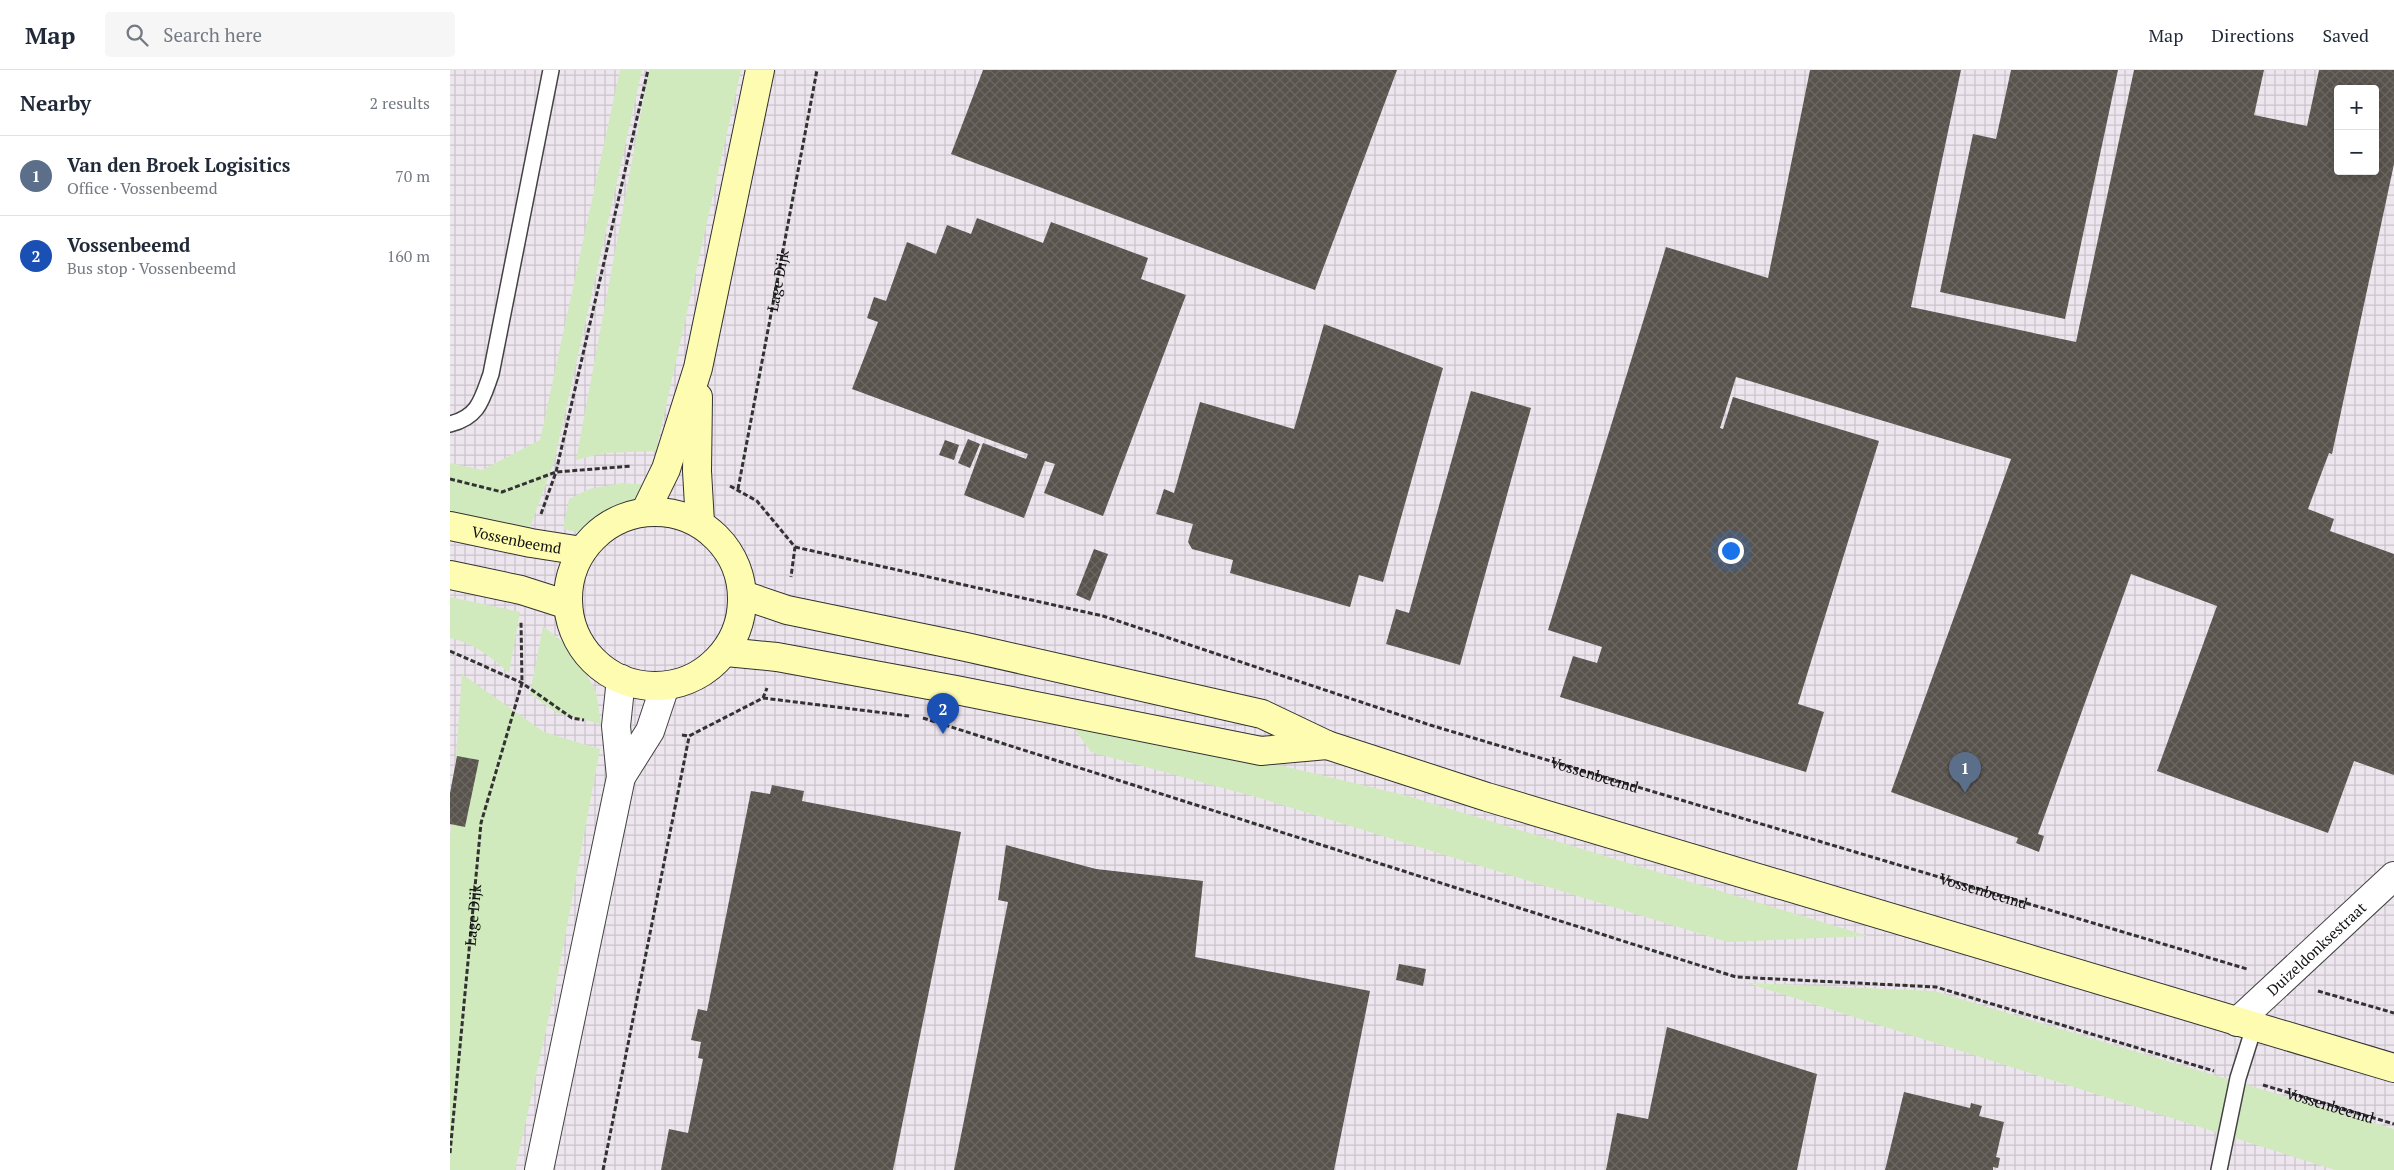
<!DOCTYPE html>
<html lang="en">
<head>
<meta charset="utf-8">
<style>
  body { margin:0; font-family:"PT Serif",serif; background:#f6f6f7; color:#1f2937 }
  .controls { position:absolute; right:15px; top:15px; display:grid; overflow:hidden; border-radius:5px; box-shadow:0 2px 12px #0003 }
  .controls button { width:45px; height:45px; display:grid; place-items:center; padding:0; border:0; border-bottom:1px solid #e0e1e3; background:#fff; color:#1f2937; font:25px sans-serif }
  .you { position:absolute; left:1280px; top:480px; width:18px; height:18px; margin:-12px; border:4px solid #fff; border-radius:50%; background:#1a73e8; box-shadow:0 0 0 8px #1a73e833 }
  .badge { display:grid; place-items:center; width:32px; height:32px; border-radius:50%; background:#bf312a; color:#fff; font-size:16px; font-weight:700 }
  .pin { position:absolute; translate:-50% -41px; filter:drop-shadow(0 1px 2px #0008) }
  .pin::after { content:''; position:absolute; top:26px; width:18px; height:15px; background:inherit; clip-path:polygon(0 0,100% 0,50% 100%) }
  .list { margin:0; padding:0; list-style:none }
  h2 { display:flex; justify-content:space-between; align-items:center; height:65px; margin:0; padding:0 20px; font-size:21px }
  h2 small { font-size:16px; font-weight:400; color:#747a83 }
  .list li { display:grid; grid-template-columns:32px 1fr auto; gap:15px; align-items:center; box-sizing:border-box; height:80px; padding:0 20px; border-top:1px solid #e0e1e3 }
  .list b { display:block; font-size:19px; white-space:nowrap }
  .list p { margin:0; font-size:16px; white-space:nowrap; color:#747a83 }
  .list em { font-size:16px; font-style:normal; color:#747a83 }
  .icon { flex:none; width:28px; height:28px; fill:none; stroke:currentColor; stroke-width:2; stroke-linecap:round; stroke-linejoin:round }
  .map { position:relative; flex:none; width:1944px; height:1100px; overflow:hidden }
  header { display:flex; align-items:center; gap:30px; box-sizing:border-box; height:70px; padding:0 25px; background:#fff; border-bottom:1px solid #e0e1e3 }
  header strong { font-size:24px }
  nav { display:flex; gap:28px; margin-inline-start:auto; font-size:18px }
  .search { width:350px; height:45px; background:#f6f6f7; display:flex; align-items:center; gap:12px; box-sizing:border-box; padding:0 18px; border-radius:5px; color:#747a83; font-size:19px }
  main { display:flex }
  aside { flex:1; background:#fff }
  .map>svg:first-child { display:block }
  .industrial { fill:url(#industrial-grid); fill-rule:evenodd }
  .grass { fill:#d0eabd }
  .building { fill:url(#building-cross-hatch); fill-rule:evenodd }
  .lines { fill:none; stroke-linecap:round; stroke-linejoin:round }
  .service-casing { stroke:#434343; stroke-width:18 }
  .minor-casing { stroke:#434343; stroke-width:30 }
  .secondary-casing { stroke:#323232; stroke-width:30 }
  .path { stroke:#323232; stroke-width:3; stroke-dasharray:5 2.5; stroke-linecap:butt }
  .service { stroke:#fff; stroke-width:15 }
  .minor { stroke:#fff; stroke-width:28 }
  .secondary { stroke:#fdfcb1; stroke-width:28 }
  .labels { text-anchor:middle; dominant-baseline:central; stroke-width:5; stroke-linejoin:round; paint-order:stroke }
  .street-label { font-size:15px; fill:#101010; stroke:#fff }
</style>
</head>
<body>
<header>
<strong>Map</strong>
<div class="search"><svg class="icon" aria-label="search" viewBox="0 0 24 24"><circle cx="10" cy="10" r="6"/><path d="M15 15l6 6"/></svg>Search here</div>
<nav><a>Map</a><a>Directions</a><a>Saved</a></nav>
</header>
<main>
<aside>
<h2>Nearby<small>2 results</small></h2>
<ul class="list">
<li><span class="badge" style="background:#5c6f8a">1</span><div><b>Van den Broek Logisitics</b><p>Office · Vossenbeemd</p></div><em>70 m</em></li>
<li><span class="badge" style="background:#1a4fb4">2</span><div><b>Vossenbeemd</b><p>Bus stop · Vossenbeemd</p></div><em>160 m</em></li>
</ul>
</aside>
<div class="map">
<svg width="1944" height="1100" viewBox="0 0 1944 1100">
  <defs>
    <pattern id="industrial-grid" width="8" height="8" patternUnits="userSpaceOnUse" patternTransform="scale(1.25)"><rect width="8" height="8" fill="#eee6ee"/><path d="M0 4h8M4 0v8" fill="none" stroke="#cbc4cb"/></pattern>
    <pattern id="building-cross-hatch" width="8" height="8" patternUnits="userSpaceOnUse" patternTransform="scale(1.25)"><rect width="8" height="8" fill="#59534d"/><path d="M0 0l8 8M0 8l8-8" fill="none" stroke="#6c6762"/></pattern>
  </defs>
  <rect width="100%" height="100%" fill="#fffef4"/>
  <!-- industrial -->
  <path class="industrial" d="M0 0H1944V1100H0ZM1888 19H1925V101H1888Z"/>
  <!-- grass -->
  <path class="grass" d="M170 0H192L104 392 78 463 0 447V393L32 400 90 370Z
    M199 0H291L206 381 154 383 126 390Z
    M172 413 199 415 193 426 159 448 127 462 113 459 119 429 139 419Z
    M0 527 70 542 59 603C41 587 24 573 0 568Z
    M93 556 118 576 142 614 146 622 151 654 107 643 80 624Z
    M12 604 94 662 150 679 106 915 65 1100H0V769Z
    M623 657 833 696 958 726 1418 866 1277 872 813 729 641 682Z
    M1297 913 1484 921 1944 1059V1100H1885Z"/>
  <!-- building -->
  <path class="building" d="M533 0H947L865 220 501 84Z
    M1360 0H1511L1461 237 1626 272 1684 0H1814L1804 45 1857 56 1869 0H1944V94L1882 384 1879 383 1858 439 1884 449 1880 461 1944 484V705L1904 691 1878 763 1707 701 1767 536 1681 504 1588 764 1594 766 1589 782 1566 773 1568 768 1441 722 1561 389 1286 307 1270 358 1273 359 1283 327 1429 371 1348 634 1374 642 1356 702 1110 627 1123 586 1147 593 1152 577 1098 560 1216 177 1318 208ZM1888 19H1925V101H1888Z
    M1561 0H1668L1615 249 1490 222 1523 64 1546 69Z
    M527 148 593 173 601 152 698 188 691 209 736 225 653 446 594 423 605 394 595 391 574 448 514 425 533 373 576 389 578 384 402 319 428 252 417 248 424 227 436 231 457 172 486 184 497 155 521 164Z
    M874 254 993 298 933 512 909 505 900 537 780 503 783 490 742 479 738 472 743 454 706 444 714 419 724 423 750 332 844 359Z
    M1021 321 1081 338 1010 595 936 574 946 539 959 543Z
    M518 369 530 374 520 398 508 393Z
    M495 370 509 375 504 390 489 385Z
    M644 479 658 484 640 531 626 525Z
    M7 686 29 690 15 757 0 754V723Z
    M322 715 354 721 352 731 511 762 443 1100H211L219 1059 238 1063 253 989 248 988 251 972 241 970 248 939 257 941 301 721 320 724Z
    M556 775 646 799 753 811 745 887 920 921 884 1100H504L558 832 548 830Z
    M949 894 976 899 973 916 946 910Z
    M1217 957 1367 1004 1347 1100H1156L1167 1043 1198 1049Z
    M1454 1022 1520 1038 1521 1033 1532 1036 1529 1046 1554 1052 1546 1087 1550 1088 1548 1098 1543 1097V1100H1435Z"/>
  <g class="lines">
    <defs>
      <path id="service" d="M0 354C29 347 32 329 41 304L101 0
        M1769 1100 1788 1008 1804 957"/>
      <g id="minor">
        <path d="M171 707 200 661 215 616"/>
        <path id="s5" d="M1787 952 1944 806"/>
        <path d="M89 1100 171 707 166 656 171 609"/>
      </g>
      <g id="secondary">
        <path d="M248 327 247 401 250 453"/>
        <circle cx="205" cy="529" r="87"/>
        <path d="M195 442 216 399 248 298 310 0"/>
        <path id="s6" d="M0 456 81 473 132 481"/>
        <path d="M0 505 71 520 118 535"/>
        <path d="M293 525 337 540 516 577 812 644 877 675 1037 727 1944 998"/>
        <path d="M276 582 327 587 506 620 811 681 877 675"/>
      </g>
    </defs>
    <!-- service casing -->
    <use href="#service" class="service-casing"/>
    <!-- minor casing -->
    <use href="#minor" class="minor-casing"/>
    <!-- secondary casing -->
    <use href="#secondary" class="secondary-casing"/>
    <!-- path -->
    <g class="path">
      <path d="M0 409 52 422 106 402 182 396"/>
      <path d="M280 416 307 431 345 477 341 507"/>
      <path id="s1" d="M288 419 367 0"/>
      <path d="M91 444 106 402 198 0"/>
      <path id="s2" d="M345 477 653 546 980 655 1797 899"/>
      <path d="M0 581 72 613 122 648 134 650"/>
      <path d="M313 628 459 646"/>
      <path d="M473 648 1286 907 1486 917 1764 1001"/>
      <path d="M232 665 239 666 313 628 317 618"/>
      <path d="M1868 921 1944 943"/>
      <path id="s3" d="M1813 1015 1944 1054"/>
      <path id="s4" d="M0 1083 31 753 72 613 71 552"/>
      <path d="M153 1100 239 667"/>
    </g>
    <!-- service -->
    <use href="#service" class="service"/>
    <!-- minor -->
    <use href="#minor" class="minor"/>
    <!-- secondary -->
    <use href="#secondary" class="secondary"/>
  </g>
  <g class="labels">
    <!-- street labels -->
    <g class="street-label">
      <text stroke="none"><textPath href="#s1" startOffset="212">Lage Dijk</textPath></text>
      <text stroke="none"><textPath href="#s6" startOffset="68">Vossenbeemd</textPath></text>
      <text stroke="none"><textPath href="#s2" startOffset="832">Vossenbeemd</textPath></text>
      <text stroke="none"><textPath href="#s2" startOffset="1238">Vossenbeemd</textPath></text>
      <text stroke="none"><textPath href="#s4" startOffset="239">Lage Dijk</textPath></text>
      <text stroke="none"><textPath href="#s5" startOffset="108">Duizeldonksestraat</textPath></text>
      <text stroke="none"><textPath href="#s3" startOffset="70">Vossenbeemd</textPath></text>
    </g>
  </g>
</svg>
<div class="controls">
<button>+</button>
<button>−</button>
</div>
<div class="you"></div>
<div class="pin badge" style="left:1515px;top:723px;background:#5c6f8a">1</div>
<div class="pin badge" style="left:493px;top:664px;background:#1a4fb4">2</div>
</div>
</main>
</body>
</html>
